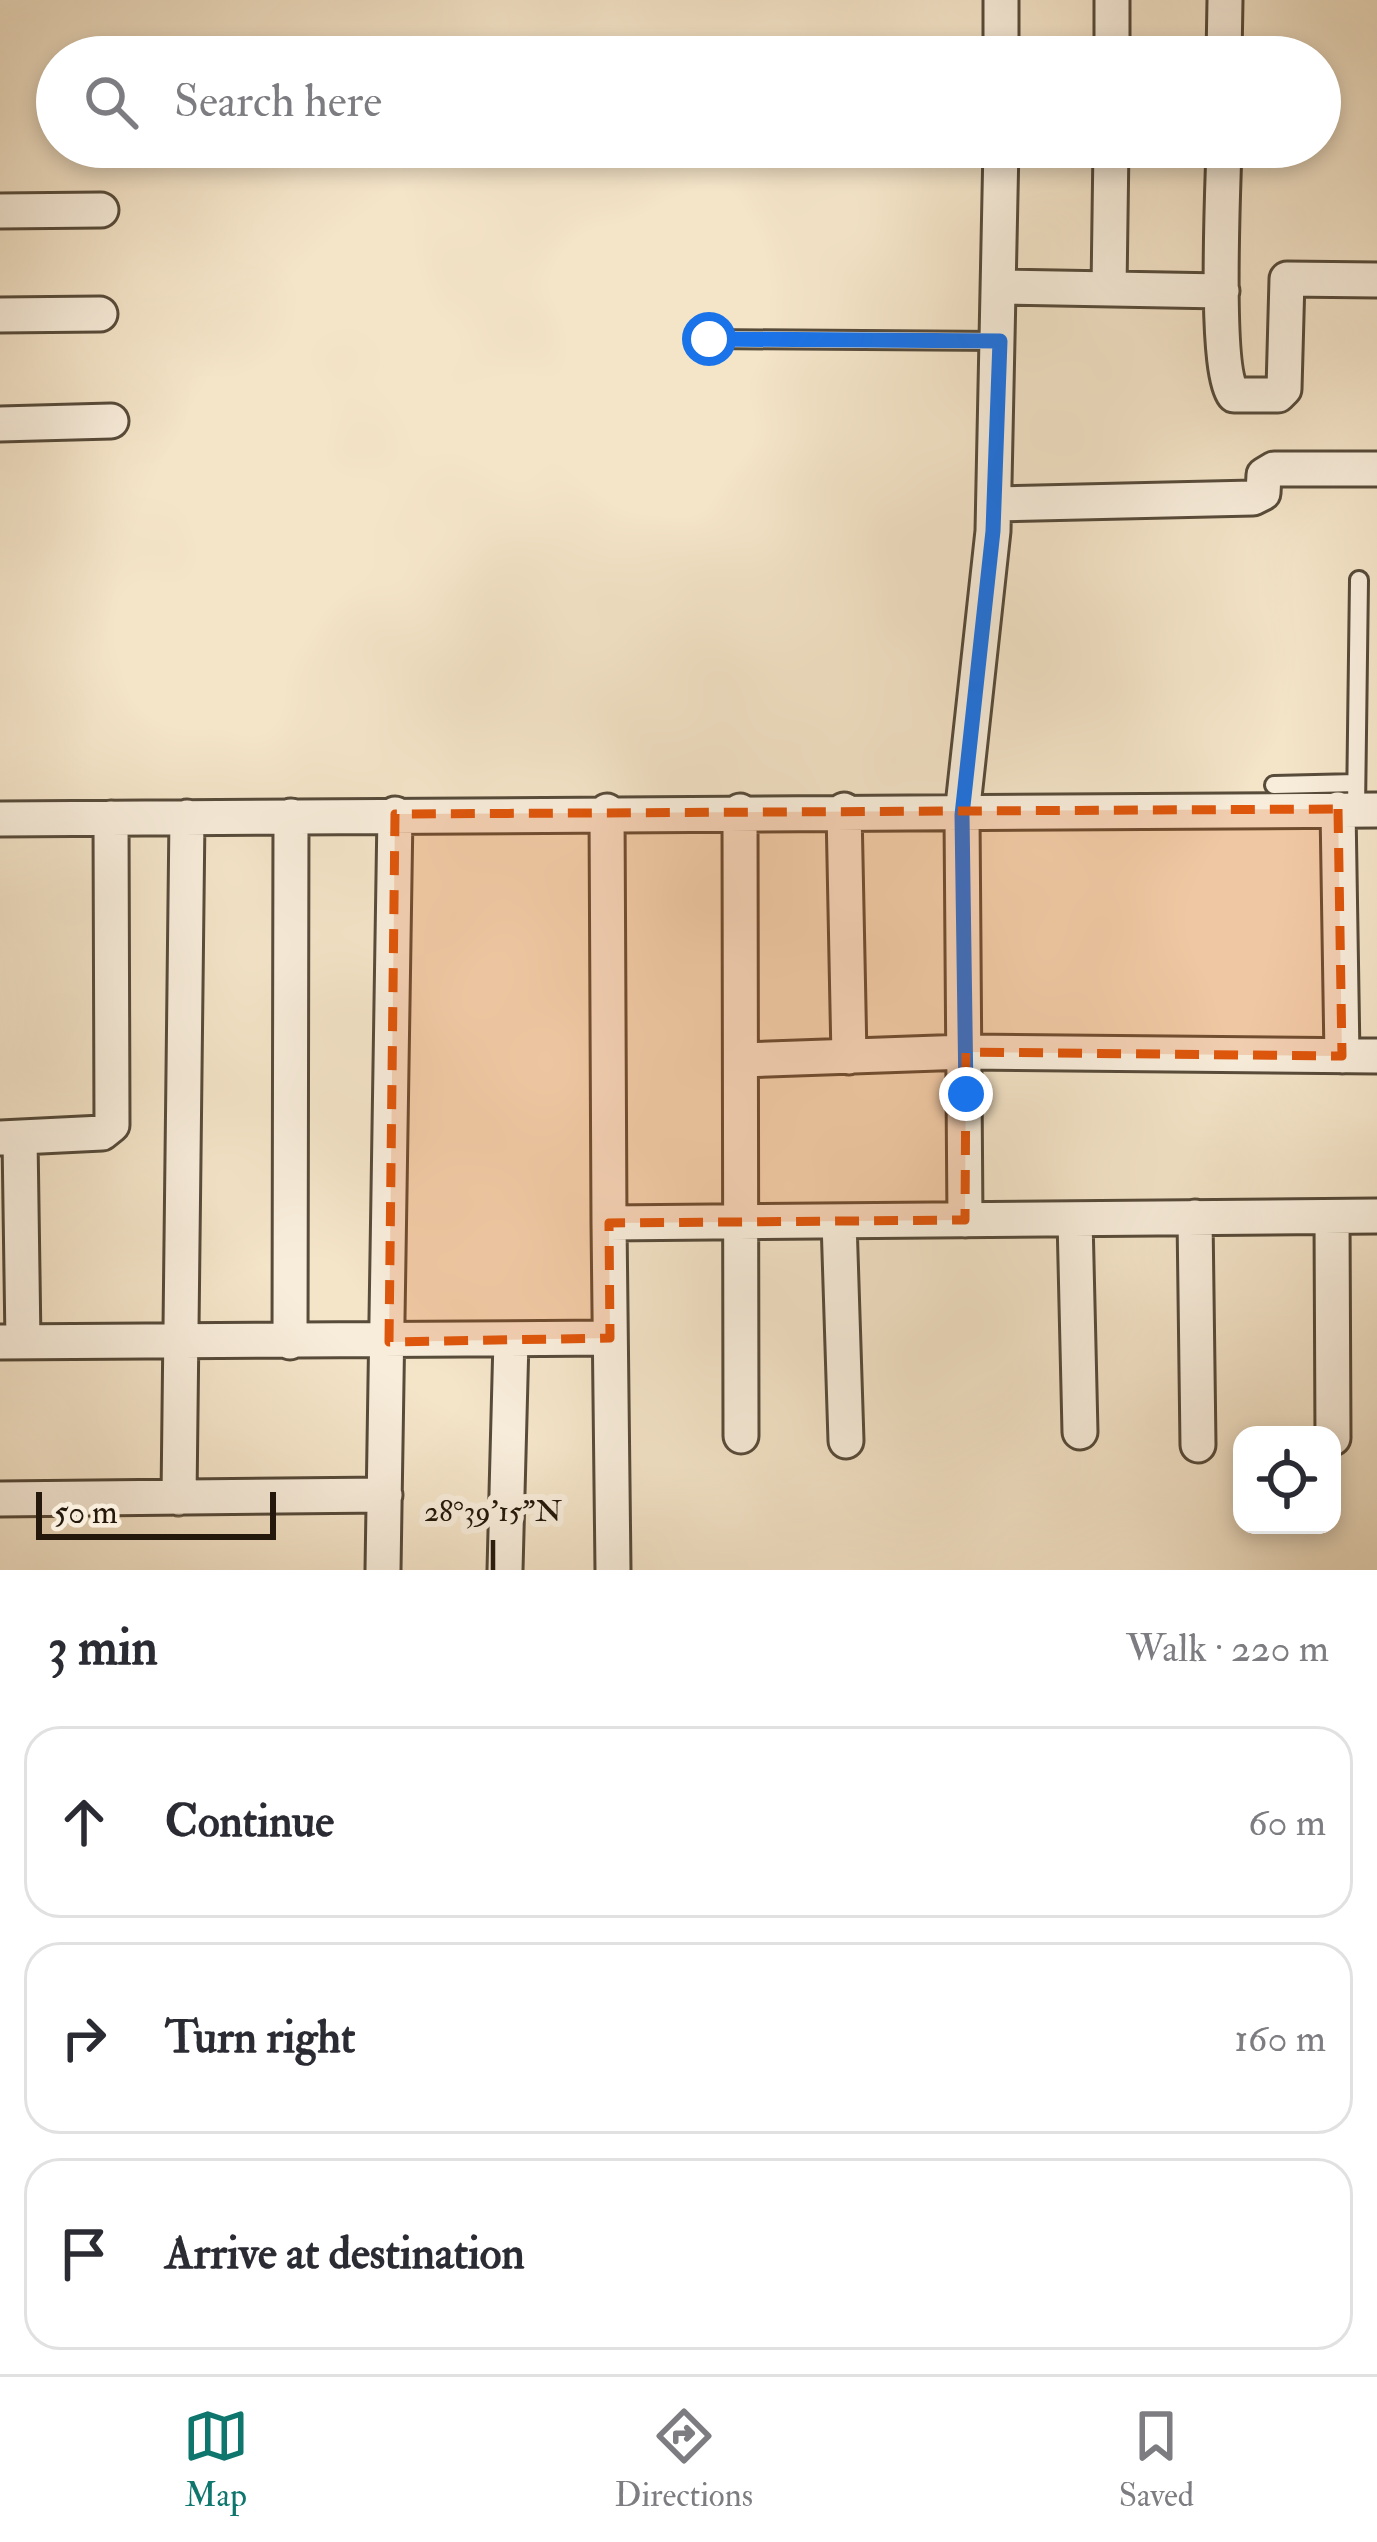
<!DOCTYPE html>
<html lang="en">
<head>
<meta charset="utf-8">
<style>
  body { margin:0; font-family:"IM FELL Double Pica",serif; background:#f2f2f3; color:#2b2b33 }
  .controls { position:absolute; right:36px; bottom:36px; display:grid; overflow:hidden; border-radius:24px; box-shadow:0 6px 18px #0003 }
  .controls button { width:108px; height:108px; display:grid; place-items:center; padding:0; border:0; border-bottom:3px solid #e1e1e2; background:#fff; color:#2b2b33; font:60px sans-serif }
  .scale { position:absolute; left:36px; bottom:30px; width:240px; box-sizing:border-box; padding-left:12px; border:6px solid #23180b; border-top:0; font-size:33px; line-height:42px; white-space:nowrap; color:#23180b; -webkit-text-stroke:9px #f8eddb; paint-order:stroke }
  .stop { position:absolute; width:36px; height:36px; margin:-27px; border:9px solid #1a73e8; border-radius:50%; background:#fff }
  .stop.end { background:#1a73e8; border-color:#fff; box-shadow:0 3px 12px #0008 }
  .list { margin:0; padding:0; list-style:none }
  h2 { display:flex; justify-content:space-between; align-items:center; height:156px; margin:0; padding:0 48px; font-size:51px }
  h2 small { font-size:39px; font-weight:400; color:#7c7c81 }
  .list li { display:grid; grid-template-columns:78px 1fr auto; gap:36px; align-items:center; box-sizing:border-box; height:192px; margin:0 24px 24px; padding:0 24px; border:3px solid #e1e1e2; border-radius:36px }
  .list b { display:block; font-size:45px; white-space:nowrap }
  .list em { font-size:39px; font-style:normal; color:#7c7c81 }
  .icon { flex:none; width:66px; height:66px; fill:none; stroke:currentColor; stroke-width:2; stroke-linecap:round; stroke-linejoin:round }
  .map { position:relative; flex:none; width:1377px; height:1570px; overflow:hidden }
  .search { position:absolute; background:#fff; box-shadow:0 6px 18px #0003; left:36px; right:36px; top:36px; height:132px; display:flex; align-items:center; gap:30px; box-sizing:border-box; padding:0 42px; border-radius:66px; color:#7c7c81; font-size:45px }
  .sheet { height:804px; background:#fff }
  nav { display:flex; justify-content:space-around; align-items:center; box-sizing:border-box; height:168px; border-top:3px solid #e1e1e2; background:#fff; font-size:33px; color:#7c7c81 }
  nav a { display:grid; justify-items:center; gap:6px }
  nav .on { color:#0f766e }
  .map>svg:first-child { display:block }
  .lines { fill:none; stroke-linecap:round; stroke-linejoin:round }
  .service-casing { stroke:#574b3a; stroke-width:22 }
  .minor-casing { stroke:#574b3a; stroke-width:39 }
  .service { stroke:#f8eddb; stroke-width:16 }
  .minor { stroke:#f8eddb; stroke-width:33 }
  .route { stroke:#1a73e8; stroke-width:15 }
  .marked { fill:#de560c; fill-opacity:0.2; stroke:#de560c; stroke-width:9; stroke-dasharray:24 15; stroke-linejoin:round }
  .ticks { fill:none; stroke:#23180b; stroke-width:4.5 }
  .ticks-label { font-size:30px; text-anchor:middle; fill:#23180b; stroke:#f8eddb; stroke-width:12; stroke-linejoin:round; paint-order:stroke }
</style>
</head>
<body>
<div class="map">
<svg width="1377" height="1570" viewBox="0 0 1377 1570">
  <rect width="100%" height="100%" fill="#f4e4c8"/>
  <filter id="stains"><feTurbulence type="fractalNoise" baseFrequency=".00167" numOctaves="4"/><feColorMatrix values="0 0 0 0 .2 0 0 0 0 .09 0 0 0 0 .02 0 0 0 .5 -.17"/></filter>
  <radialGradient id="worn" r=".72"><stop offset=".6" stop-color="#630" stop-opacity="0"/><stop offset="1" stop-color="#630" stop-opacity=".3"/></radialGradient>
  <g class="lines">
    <defs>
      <path id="service" d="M709 339 999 341
        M1274 785 1356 783
        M1356 809 1359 580"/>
      <path id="minor" d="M1001 0V57
        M1112 57V0
        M1224 57 1225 0
        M1224 147C1223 189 1214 370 1234 395H1278L1284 389 1287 279 1377 280
        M0 211 101 210
        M1000 287 1222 291
        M1109 289 1111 147
        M0 315 100 314
        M0 424 111 421
        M994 504 1253 498 1263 493 1264 475 1274 469H1377
        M1338 809 1342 1056
        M844 810 849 1057
        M607 811 609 1223
        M740 811 741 1436
        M0 819 1377 810
        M742 1060 966 1052 1377 1056
        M0 1138 102 1133 112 1125 111 818
        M20 1138 23 1342
        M1195 1217 1198 1445
        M1332 1217 1333 1438
        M1075 1219 1080 1432
        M965 1220 962 815 993 531 1001 147
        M839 1221 846 1441
        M0 1342 610 1338
        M290 1342 291 816
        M179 1498 187 817
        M0 1499 385 1495
        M383 1570 395 814
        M505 1570 511 1340
        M613 1570 609 1223 1377 1216"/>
    </defs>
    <!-- service casing -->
    <use href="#service" class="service-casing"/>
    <!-- minor casing -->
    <use href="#minor" class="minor-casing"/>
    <!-- service -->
    <use href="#service" class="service"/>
    <!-- minor -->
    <use href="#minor" class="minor"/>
  </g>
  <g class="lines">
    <!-- route -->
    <path class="route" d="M709 339 1000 341 993 531 962 815 966 1094"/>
  </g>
  <!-- marked area -->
  <path class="marked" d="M1338 809 1342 1056 966 1052 965 1220 609 1223 610 1338 389 1342 395 814Z"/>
  <!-- ticks -->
  <path class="ticks" d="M493 1540V1570"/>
  <g class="ticks-label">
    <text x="493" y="1521">28°39'15"N</text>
  </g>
  <rect width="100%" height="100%" filter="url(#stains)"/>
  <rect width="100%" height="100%" fill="url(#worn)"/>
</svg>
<div class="controls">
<button><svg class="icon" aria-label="locate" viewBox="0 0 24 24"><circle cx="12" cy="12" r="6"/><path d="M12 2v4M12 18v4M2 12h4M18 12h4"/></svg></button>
</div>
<div class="scale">50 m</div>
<div class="stop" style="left:709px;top:339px"></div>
<div class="stop end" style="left:966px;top:1094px"></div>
<div class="search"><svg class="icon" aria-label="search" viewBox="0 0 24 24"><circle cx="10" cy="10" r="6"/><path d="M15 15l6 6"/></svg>Search here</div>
</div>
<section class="sheet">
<h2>3 min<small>Walk · 220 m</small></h2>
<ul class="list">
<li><svg class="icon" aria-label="ahead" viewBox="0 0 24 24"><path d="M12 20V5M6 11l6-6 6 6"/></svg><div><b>Continue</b></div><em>60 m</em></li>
<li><svg class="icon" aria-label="right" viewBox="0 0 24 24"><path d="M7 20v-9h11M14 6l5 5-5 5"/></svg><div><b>Turn right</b></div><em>160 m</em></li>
<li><svg class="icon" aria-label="arrive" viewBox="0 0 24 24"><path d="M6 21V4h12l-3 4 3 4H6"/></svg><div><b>Arrive at destination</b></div></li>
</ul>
</section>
<nav>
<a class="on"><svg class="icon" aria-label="map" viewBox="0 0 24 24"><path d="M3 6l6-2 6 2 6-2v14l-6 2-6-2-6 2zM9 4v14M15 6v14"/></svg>Map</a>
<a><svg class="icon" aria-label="directions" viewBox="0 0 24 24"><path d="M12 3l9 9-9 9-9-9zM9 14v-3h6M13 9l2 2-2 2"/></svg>Directions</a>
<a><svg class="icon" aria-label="saved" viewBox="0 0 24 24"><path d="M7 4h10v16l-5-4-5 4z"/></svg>Saved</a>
</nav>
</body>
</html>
